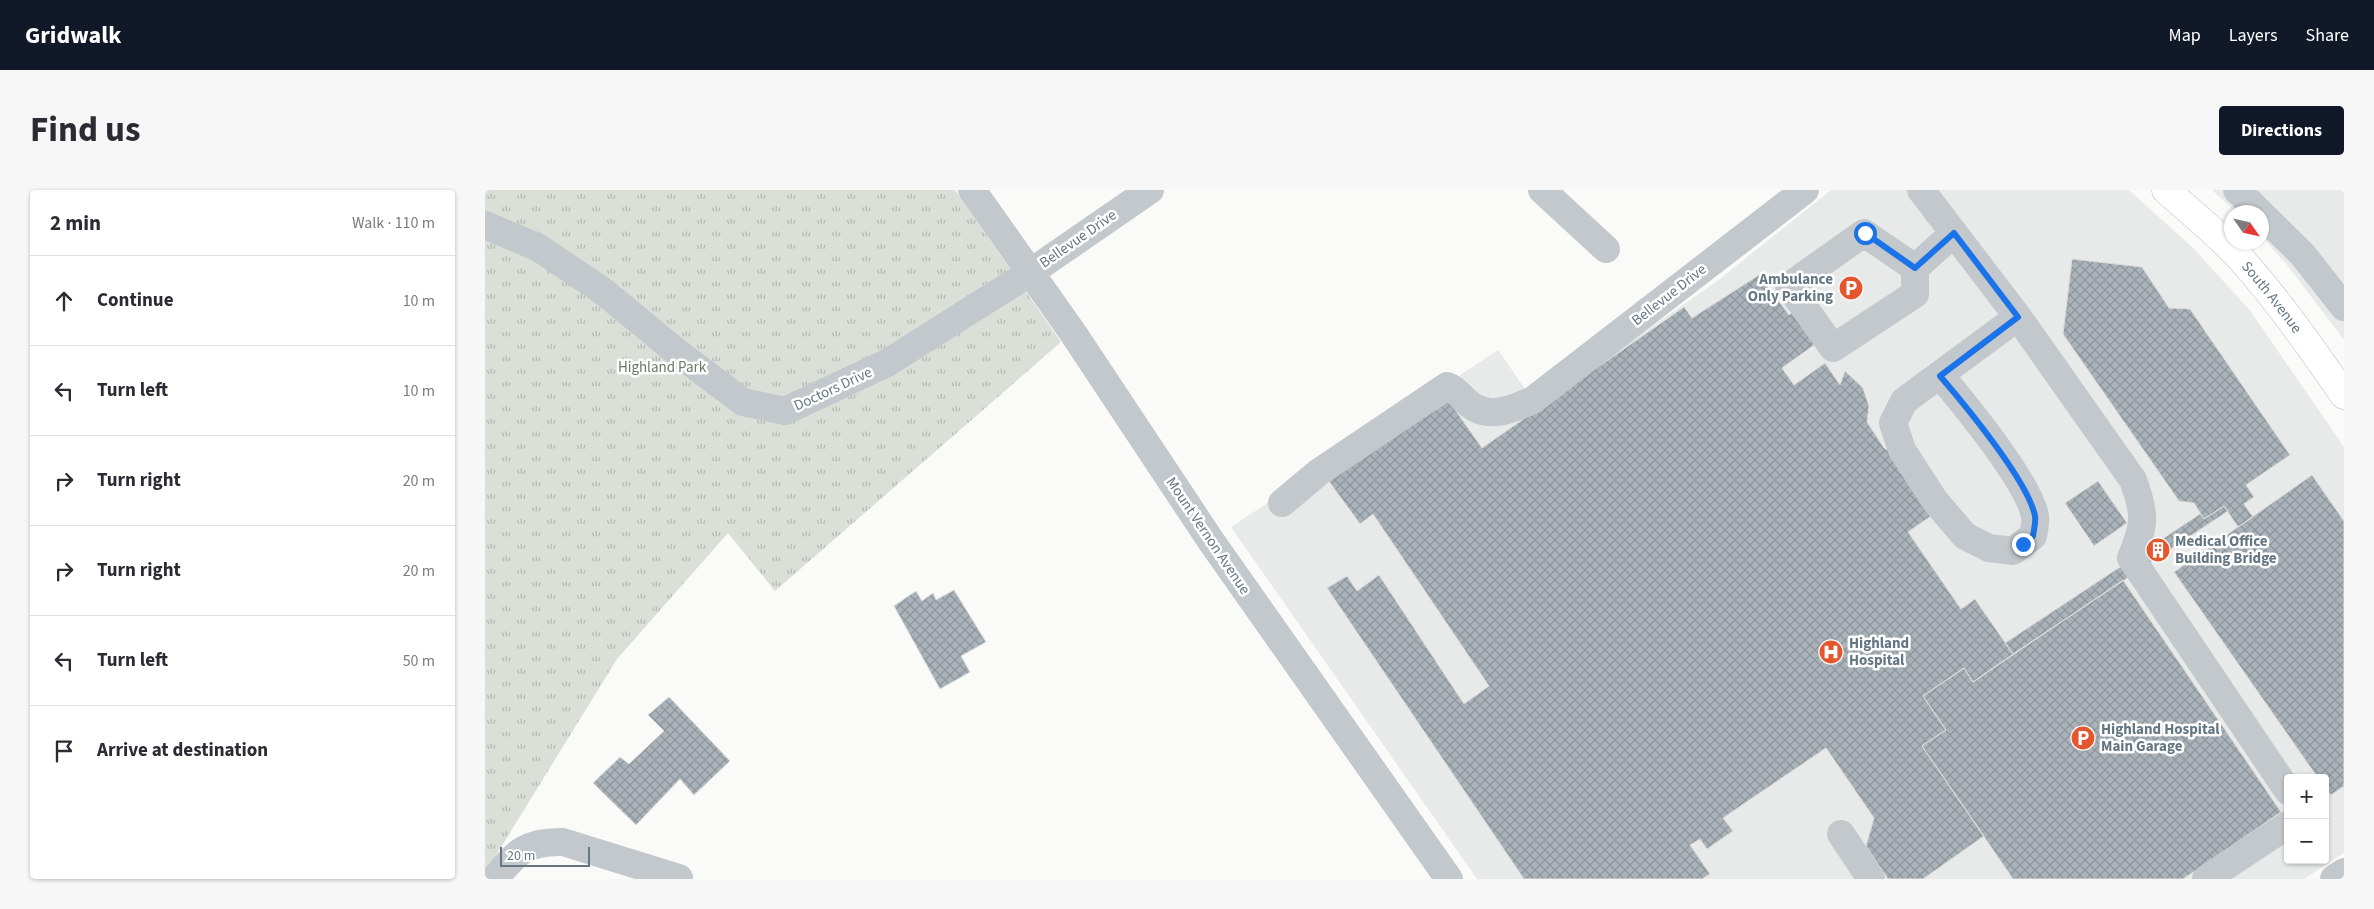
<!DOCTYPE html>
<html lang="en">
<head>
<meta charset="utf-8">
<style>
  body { margin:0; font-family:"Source Sans 3",sans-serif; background:#f7f7f7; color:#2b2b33 }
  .controls { position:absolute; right:15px; bottom:15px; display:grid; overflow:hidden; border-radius:5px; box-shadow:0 1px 4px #0004 }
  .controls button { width:45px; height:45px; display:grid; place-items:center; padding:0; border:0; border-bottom:1px solid #e1e1e2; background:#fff; color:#2b2b33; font:25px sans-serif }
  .compass { position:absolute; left:1739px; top:15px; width:45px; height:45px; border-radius:50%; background:#fff; box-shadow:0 1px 4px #0004; rotate:124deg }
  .scale { position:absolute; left:15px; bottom:12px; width:90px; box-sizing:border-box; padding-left:5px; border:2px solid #657683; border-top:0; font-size:14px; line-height:18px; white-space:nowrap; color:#657683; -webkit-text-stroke:4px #fff; paint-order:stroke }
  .stop { position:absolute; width:15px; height:15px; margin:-11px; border:4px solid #1a73e8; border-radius:50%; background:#fff }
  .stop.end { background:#1a73e8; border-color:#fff; box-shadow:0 1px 5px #0008 }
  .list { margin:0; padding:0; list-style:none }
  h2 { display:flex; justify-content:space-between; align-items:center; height:65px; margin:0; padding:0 20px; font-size:21px }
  h2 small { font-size:16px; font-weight:400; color:#7c7c81 }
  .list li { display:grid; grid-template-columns:32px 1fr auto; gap:15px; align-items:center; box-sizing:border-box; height:90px; padding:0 20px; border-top:1px solid #e1e1e2 }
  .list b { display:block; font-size:19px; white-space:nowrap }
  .list em { font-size:16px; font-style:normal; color:#7c7c81 }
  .icon { flex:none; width:28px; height:28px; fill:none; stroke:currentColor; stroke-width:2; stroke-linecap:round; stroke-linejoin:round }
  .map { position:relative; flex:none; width:1859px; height:689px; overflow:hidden; border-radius:5px }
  header { display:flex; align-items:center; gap:30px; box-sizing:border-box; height:70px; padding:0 25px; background:#111827; color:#fff }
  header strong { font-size:24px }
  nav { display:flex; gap:28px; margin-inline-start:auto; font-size:18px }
  .intro { display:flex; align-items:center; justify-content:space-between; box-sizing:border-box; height:120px; padding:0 30px }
  h1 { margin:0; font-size:35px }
  .button { padding:12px 22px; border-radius:5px; background:#111827; color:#fff; font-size:18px; font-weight:700 }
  main { display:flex; gap:30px; padding:0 30px }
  aside { flex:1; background:#fff; border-radius:5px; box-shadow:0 1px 4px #0004 }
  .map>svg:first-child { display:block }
  .built { fill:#e8e9e9; fill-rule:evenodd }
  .grass { fill:url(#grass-tufts) }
  .building { fill:url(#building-cross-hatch); stroke:#dcdcda }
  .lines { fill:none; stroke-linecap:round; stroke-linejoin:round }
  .major-casing { stroke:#b5babe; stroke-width:29 }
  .minor { stroke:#c3c8cc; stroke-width:28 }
  .major { stroke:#fff; stroke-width:28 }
  .route { stroke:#1a73e8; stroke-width:6 }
  .labels { text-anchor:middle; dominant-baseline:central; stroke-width:5; stroke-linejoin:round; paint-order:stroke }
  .street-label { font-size:15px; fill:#657683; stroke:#fff }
  .poi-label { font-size:15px; font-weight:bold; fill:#657683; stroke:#fff; text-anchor:start }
  .park-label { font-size:15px; fill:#687a64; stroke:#fff }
</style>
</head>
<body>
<header>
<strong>Gridwalk</strong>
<nav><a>Map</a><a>Layers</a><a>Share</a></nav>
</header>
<div class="intro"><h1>Find us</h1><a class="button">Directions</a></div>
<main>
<aside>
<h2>2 min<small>Walk · 110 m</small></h2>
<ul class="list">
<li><svg class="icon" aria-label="ahead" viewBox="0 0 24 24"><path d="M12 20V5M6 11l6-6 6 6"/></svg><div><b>Continue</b></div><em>10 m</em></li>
<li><svg class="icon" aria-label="left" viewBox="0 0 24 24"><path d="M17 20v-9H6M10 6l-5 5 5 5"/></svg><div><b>Turn left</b></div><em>10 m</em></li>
<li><svg class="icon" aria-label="right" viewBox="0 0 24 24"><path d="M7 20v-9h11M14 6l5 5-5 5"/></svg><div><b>Turn right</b></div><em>20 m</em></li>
<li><svg class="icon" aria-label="right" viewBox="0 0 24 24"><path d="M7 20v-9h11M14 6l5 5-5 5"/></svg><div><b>Turn right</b></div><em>20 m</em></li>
<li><svg class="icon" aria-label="left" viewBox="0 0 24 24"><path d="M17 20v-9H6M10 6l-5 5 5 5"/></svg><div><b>Turn left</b></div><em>50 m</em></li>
<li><svg class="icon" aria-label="arrive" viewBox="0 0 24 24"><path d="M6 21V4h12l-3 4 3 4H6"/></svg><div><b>Arrive at destination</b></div></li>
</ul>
</aside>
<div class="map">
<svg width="1859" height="689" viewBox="0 0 1859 689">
  <defs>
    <pattern id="grass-tufts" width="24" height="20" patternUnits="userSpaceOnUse" patternTransform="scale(1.25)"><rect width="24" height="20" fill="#dadfd7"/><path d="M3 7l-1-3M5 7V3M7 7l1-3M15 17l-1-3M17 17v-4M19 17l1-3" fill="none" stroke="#b4b9b4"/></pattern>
    <pattern id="building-cross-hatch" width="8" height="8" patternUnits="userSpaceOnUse" patternTransform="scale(1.25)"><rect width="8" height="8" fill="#aab3b9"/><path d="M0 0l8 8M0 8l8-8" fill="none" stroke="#8e969c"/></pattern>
  </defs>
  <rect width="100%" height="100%" fill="#fafaf8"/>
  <!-- built -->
  <path class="built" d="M1346 0H1644L1708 58 1764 119 1859 257V663L1819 689H992L746 337 1013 160 1052 216 1231 92ZM1803 588H1840V670H1803Z
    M1727 0H1859V150L1803 76 1777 47 1776 22H1751Z"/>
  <!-- grass -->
  <path class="grass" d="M0 0H470L576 152 290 401 243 343 132 469 0 683Z"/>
  <!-- building -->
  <path class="building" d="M1587 69 1657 77 1684 118 1705 119 1805 265 1761 295 1769 307 1759 314 1768 327 1753 337 1739 316 1719 329 1709 313 1694 311 1578 144Z
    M1274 85 1304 125 1328 108 1350 140 1297 178 1309 195 1340 173 1355 195 1360 181 1378 198 1384 216 1382 232 1399 258 1418 270 1446 326 1423 342 1476 419 1490 409 1528 464 1488 492 1479 478 1438 506 1461 540 1437 556 1499 646 1438 689H1403L1381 656 1389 628 1341 558 1238 628 1248 641 1222 659 1215 649 1205 655 1225 684 1217 689H1039L842 398 862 386 872 401 894 385 979 514 1004 496 888 324 875 334 843 290 964 211 997 258 1199 117 1207 128Z
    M1827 285 1859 331V596L1846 605 1840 598V588H1833L1689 382Z
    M1613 291 1642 333 1609 356 1580 313Z
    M1739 316 1743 321 1528 464 1520 453 1715 324 1719 329Z
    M1638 390 1796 622 1698 689H1528L1437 556 1461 540 1438 506 1479 478 1488 492Z
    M469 400 501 452 476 466 485 482 455 499 409 416 431 401 437 411 448 403 451 410Z
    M184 507 245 571 209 605 195 589 151 635 108 593 135 567 144 574 179 541 163 525Z"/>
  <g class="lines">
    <defs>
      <g id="major">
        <path id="s1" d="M1681 0C1707 23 1734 45 1757 70 1795 113 1827 159 1859 205"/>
      </g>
    </defs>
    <!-- major casing -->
    <use href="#major" class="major-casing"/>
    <!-- minor -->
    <path class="minor" d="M487 0 588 143 726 351 964 689
      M1057 0 1121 59
      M1436 0 1533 127 1648 290C1661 325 1660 334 1646 368L1803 601
      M1752 0 1818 65 1859 117
      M0 35 54 58 119 102 193 163 258 212 300 221 402 173 546 82 665 0
      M1379 43 1430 78V104L1348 158 1304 96Z
      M1430 78 1469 43
      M1455 185C1480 215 1543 291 1550 326 1551 332 1549 340 1548 346L1528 361 1504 358 1480 346 1450 311 1417 260 1408 233 1419 211 1533 127
      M797 313 834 282 962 196C971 199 974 205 981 211 1001 231 1026 220 1048 210L1320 0
      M1356 644 1386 689
      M10 689C31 662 42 651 78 652L194 688
      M1721 689 1803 635
      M1849 689 1859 682"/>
    <!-- major -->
    <use href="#major" class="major"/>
  </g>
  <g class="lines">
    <!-- route -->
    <path class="route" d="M1380 43 1430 78 1469 43 1533 127 1455 186C1480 215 1543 291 1550 326 1551 332 1549 339 1548 346L1538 354"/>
  </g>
  <!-- icons -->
  <defs>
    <symbol id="parking-disc" viewBox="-11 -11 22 22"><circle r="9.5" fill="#e4572e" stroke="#fff"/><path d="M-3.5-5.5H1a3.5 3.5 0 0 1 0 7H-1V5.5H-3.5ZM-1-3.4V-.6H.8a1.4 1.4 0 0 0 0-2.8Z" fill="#fff"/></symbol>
    <symbol id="building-disc" viewBox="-11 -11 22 22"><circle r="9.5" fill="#e4572e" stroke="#fff"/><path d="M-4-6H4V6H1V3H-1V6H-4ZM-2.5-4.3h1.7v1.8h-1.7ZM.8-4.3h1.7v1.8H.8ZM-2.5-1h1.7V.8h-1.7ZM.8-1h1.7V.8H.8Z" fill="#fff"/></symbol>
    <symbol id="hospital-disc" viewBox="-11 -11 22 22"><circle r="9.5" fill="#e4572e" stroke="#fff"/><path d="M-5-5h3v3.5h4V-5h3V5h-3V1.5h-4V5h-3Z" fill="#fff"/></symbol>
  </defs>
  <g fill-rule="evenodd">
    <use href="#parking-disc" x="1352" y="84" width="28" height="28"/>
    <use href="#building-disc" x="1659" y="346" width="28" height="28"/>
    <use href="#hospital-disc" x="1332" y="448" width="28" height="28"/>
    <use href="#parking-disc" x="1584" y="534" width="28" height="28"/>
  </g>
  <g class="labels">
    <!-- street labels -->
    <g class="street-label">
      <text transform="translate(593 49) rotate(-35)">Bellevue Drive</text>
      <text transform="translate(1184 105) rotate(-38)">Bellevue Drive</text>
      <text stroke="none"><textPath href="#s1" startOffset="151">South Avenue</textPath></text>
      <text transform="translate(348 199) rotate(-25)">Doctors Drive</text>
      <text transform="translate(723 346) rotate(56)">Mount Vernon Avenue</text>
    </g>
    <!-- poi labels -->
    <g class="poi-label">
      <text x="1348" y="89" text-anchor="end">Ambulance<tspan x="1348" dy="17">Only Parking</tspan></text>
      <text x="1690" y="351">Medical Office<tspan x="1690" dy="17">Building Bridge</tspan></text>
      <text x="1364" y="453">Highland<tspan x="1364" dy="17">Hospital</tspan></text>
      <text x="1616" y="539">Highland Hospital<tspan x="1616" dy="17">Main Garage</tspan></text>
    </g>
    <!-- park labels -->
    <g class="park-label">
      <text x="177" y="177">Highland Park</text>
    </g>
  </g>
</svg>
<div class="controls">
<button>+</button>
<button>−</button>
</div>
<svg class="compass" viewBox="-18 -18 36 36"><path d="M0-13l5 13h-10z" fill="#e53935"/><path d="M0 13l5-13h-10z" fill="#7c7c81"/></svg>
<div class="scale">20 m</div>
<div class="stop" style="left:1380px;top:43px"></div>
<div class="stop end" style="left:1538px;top:354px"></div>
</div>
</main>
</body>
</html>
